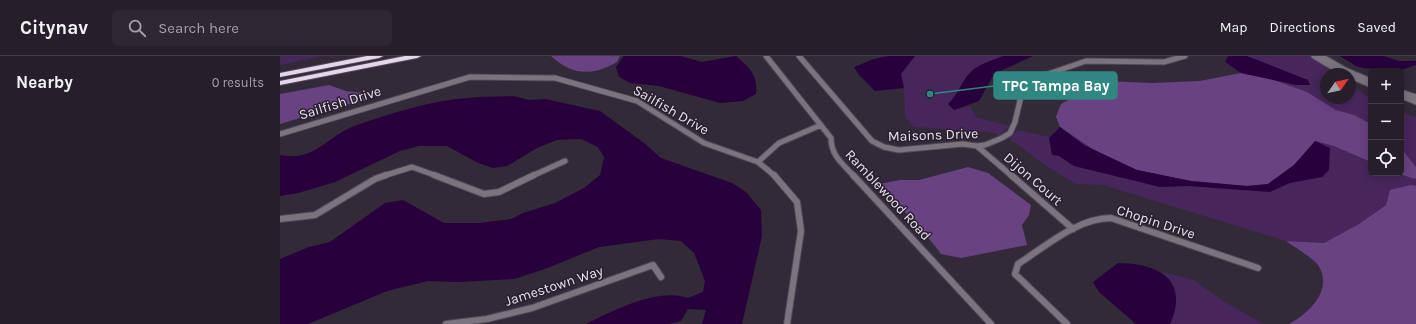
<!DOCTYPE html>
<html lang="en">
<head>
<meta charset="utf-8">
<style>
  body { margin:0; font-family:Karla,sans-serif; background:#2e2733; color:#f1f3f6 }
  .controls { position:absolute; right:12px; top:12px; display:grid; overflow:hidden; border-radius:6px; box-shadow:0 2px 10px #0003 }
  .controls button { width:36px; height:36px; display:grid; place-items:center; padding:0; border:0; border-bottom:1px solid #423d47; background:#261f2b; color:#f1f3f6; font:20px sans-serif }
  .compass { position:absolute; left:1040px; top:12px; width:36px; height:36px; border-radius:50%; background:#261f2b; box-shadow:0 2px 10px #0003; rotate:56deg }
  .list { margin:0; padding:0; list-style:none }
  h2 { display:flex; justify-content:space-between; align-items:center; height:52px; margin:0; padding:0 16px; font-size:17px }
  h2 small { font-size:13px; font-weight:400; color:#a4a2a9 }
  .icon { flex:none; width:22px; height:22px; fill:none; stroke:currentColor; stroke-width:2; stroke-linecap:round; stroke-linejoin:round }
  .map { position:relative; flex:none; width:1136px; height:268px; overflow:hidden }
  header { display:flex; align-items:center; gap:24px; box-sizing:border-box; height:56px; padding:0 20px; background:#261f2b; border-bottom:1px solid #423d47 }
  header strong { font-size:19px }
  nav { display:flex; gap:22px; margin-inline-start:auto; font-size:14px }
  .search { width:280px; height:36px; background:#2e2733; display:flex; align-items:center; gap:10px; box-sizing:border-box; padding:0 14px; border-radius:6px; color:#a4a2a9; font-size:15px }
  main { display:flex }
  aside { flex:1; background:#261f2b }
  .map>svg:first-child { display:block }
  .green { fill:#47265c }
  .forest { fill:#684281 }
  .water { fill:#28003c }
  .lines { fill:none; stroke-linecap:round; stroke-linejoin:round }
  .minor-far1-casing { stroke:#4f4756; stroke-width:7 }
  .minor-casing { stroke:#4f4756; stroke-width:8 }
  .motorway-casing { stroke:#4f4756; stroke-width:2 }
  .minor-far1 { stroke:#79747d; stroke-width:5 }
  .minor { stroke:#79747d; stroke-width:6 }
  .motorway { fill:#e4d7ed; fill-rule:evenodd }
  .labels { text-anchor:middle; dominant-baseline:central; stroke-width:3; stroke-linejoin:round; paint-order:stroke }
  .street-label { font-size:14px; fill:#e9e3ee; stroke:#281f2f }
  .leader { fill:none; stroke:#308681; stroke-width:1.5 }
  .callout-dot { fill:#308681; stroke:#281f2f; stroke-width:1.5 }
  .callout { fill:#308681; stroke:#308681; stroke-width:1.5 }
  .callout-label { font-size:15px; text-anchor:middle; font-weight:bold; fill:#fff }
</style>
</head>
<body>
<header>
<strong>Citynav</strong>
<div class="search"><svg class="icon" aria-label="search" viewBox="0 0 24 24"><circle cx="10" cy="10" r="6"/><path d="M15 15l6 6"/></svg>Search here</div>
<nav><a>Map</a><a>Directions</a><a>Saved</a></nav>
</header>
<main>
<aside>
<h2>Nearby<small>0 results</small></h2>
<ul class="list">
</ul>
</aside>
<div class="map">
<svg width="1136" height="268" viewBox="0 0 1136 268">
  <rect width="100%" height="100%" fill="#322939"/>
  <!-- green -->
  <path class="green" d="M0 0H43L0 9Z
    M635 0H723L694 13 683 26 673 43 674 54 690 50 696 61 729 70 721 79 707 76 634 71 625 61 624 32 620 18Z
    M948 0H1030L1055 18H1046V42H1070V28L1091 43V117H1121V56L1136 61V130L1131 129 1106 149 1079 168 1044 187 1006 185 823 129 796 128 763 108 729 82 738 74 769 81 780 71 776 61 781 48 810 31 825 25 872 27 920 25 961 17 945 6Z
    M882 216 914 224 943 245 983 268H890L893 262 892 226Z"/>
  <!-- forest -->
  <path class="forest" d="M271 0H340L337 6C313 20 292 20 271 0Z
    M961 17 991 23 1027 36 1056 54 1074 59 1091 68V106L1054 90 1036 85 1014 109 988 128 967 130 911 125 857 114 817 96 780 71 776 61 781 48 810 31 825 25 872 27 920 25Z
    M49 29 66 35 85 37 88 44 71 48 44 50 27 60 0 68V38Z
    M1121 92 1136 111V122L1134 123 1118 117H1121Z
    M688 111 708 117 751 149 749 159 742 169 747 189 681 202 661 198C643 173 620 152 599 128L620 124H639Z
    M1131 129 1136 130V268H1009C1029 257 1054 234 1038 209 1033 202 1014 191 1006 185L1044 187 1079 168 1106 149 1110 134Z"/>
  <!-- water -->
  <path class="water" d="M344 0H400L422 6 456 0C470 12 478 19 476 38L463 45 440 47 379 30 350 27 339 21 336 11Z
    M609 0H635L621 18 624 32 595 35 579 19 574 11 594 3Z
    M723 0H753L714 18 699 45 674 54 668 48C679 38 682 22 694 13 702 7 714 4 723 0Z
    M948 0H967L1028 24 1030 29H1016L961 17 945 6Z
    M1060 0H1104L1119 5H1136V9L1118 15 1083 12 1076 10Z
    M233 40 249 44 265 43 320 55 364 87 381 102 452 127 466 136 481 154 482 180 462 268H422L426 254 408 253 401 265 389 268H306C332 255 378 231 408 242L423 236 425 225 414 197 401 185 379 183 319 191 265 213 234 223 178 226 148 225 107 235 28 268H0V203L29 191 50 186 105 147 123 144 164 167H199L231 163 243 157 275 147 304 132 320 119 324 101 318 91 301 83 277 84 257 92 227 110 213 112 198 107 167 90H139L120 95 55 126 18 137 0 140V99C37 106 47 79 77 69 112 57 149 45 187 42 202 40 217 41 233 40Z
    M780 71 804 89 857 114 911 125 967 130 988 128 1014 109 1035 85 1050 92 1049 114 1042 121 1010 127 990 136 908 130 880 131 794 110 779 100 772 99 769 82Z
    M838 207C878 207 910 224 890 268H856L819 236 813 226Z"/>
  <g class="lines">
    <defs>
      <path id="minor-far1" d="M486 0 551 82C551 100 563 108 574 120
        M519 0 592 85 604 91 619 94 683 88 697 90 705 89 722 82 730 77 735 66 742 36 753 26 771 17 806 5 884 6 905 0
        M1034 0 1064 18
        M1041 0 1065 14 1091 25
        M1070 20 1091 29
        M1121 36 1136 41
        M1121 40 1136 46
        M0 78 190 21 275 22 357 45 424 87 478 106 495 120
        M698 91 732 120
        M478 106 499 87 541 69
        M103 120 132 111 157 120
        M252 120 285 105"/>
      <path id="minor" d="M154 119 204 138 219 136 254 119
        M494 119 517 146 521 175 507 268
        M573 119 711 268
        M731 119 793 173
        M0 163 35 159 95 123 106 119
        M166 268 207 263 252 252 373 209 381 221
        M787 268 735 218 738 208C765 191 797 162 831 162L978 212"/>
      <path id="motorway" d="M87 0H103L99 2 0 21V17Z
        M125 0H141L137 2 0 29V25Z"/>
    </defs>
    <!-- minor-far1 casing -->
    <use href="#minor-far1" class="minor-far1-casing"/>
    <!-- minor casing -->
    <use href="#minor" class="minor-casing"/>
    <!-- motorway casing -->
    <use href="#motorway" class="motorway-casing"/>
    <!-- minor-far1 -->
    <use href="#minor-far1" class="minor-far1"/>
    <!-- minor -->
    <use href="#minor" class="minor"/>
    <!-- motorway -->
    <use href="#motorway" class="motorway"/>
  </g>
  <g class="labels">
    <!-- street labels -->
    <g class="street-label">
      <text transform="translate(60 47) rotate(-17)">Sailfish Drive</text>
      <text transform="translate(391 54) rotate(30)">Sailfish Drive</text>
      <text transform="translate(653 79) rotate(-2)">Maisons Drive</text>
      <text transform="translate(753 123) rotate(41)">Dijon Court</text>
      <text transform="translate(608 139) rotate(47)">Ramblewood Road</text>
      <text transform="translate(876 166) rotate(18)">Chopin Drive</text>
      <text transform="translate(274 230) rotate(-18)">Jamestown Way</text>
    </g>
  </g>
  <!-- callouts -->
  <path class="leader" d="M650 38L714 30"/>
  <circle class="callout-dot" cx="650" cy="38" r="4"/>
  <rect class="callout" x="714" y="16" width="123" height="27" rx="4"/>
  <g class="callout-label">
    <text x="776" y="35">TPC Tampa Bay</text>
  </g>
</svg>
<div class="controls">
<button>+</button>
<button>−</button>
<button><svg class="icon" aria-label="locate" viewBox="0 0 24 24"><circle cx="12" cy="12" r="6"/><path d="M12 2v4M12 18v4M2 12h4M18 12h4"/></svg></button>
</div>
<svg class="compass" viewBox="-18 -18 36 36"><path d="M0-13l5 13h-10z" fill="#e53935"/><path d="M0 13l5-13h-10z" fill="#a4a2a9"/></svg>
</div>
</main>
</body>
</html>
